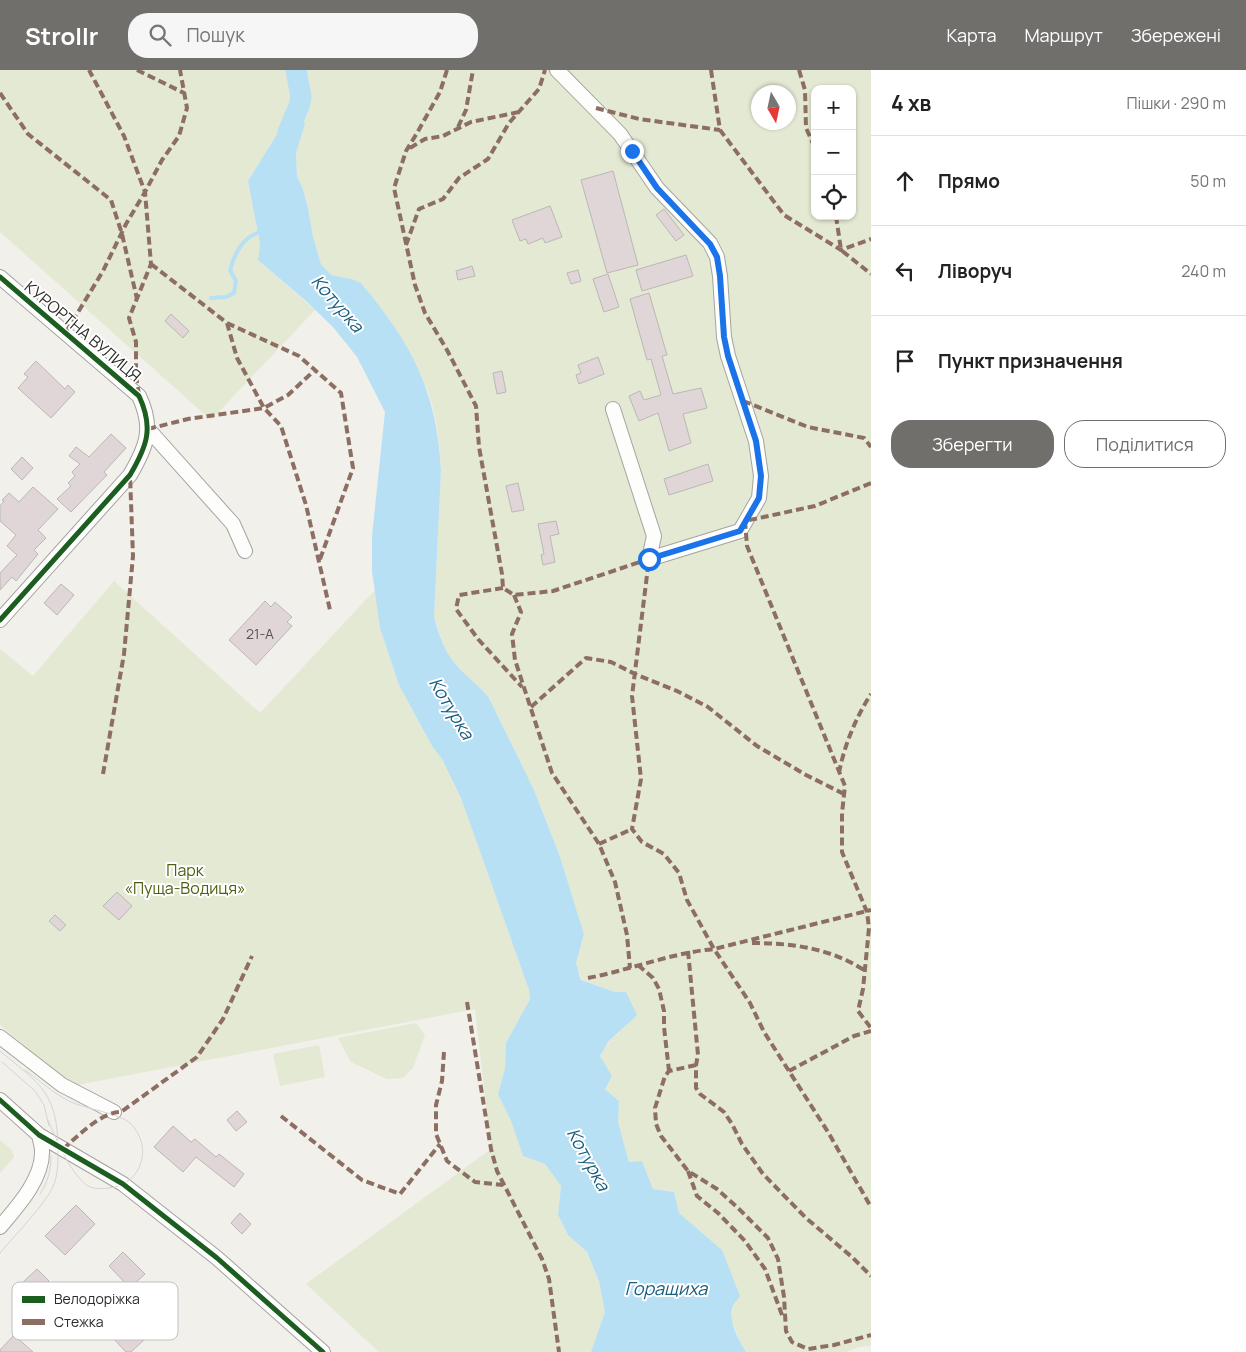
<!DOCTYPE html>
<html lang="uk">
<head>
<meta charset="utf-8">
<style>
  body { margin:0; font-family:Manrope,sans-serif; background:#f6f6f6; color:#222 }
  .controls { position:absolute; right:15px; top:15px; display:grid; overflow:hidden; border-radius:10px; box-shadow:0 1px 4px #0004 }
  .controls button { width:45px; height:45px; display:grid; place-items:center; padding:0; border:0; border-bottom:1px solid #e0e0e0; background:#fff; color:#222; font:25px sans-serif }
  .compass { position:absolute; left:751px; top:15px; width:45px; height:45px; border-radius:50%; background:#fff; box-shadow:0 1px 4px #0004; rotate:171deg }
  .stop { position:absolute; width:15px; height:15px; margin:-11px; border:4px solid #1a73e8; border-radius:50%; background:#fff }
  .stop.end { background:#1a73e8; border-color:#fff; box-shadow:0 1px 5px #0008 }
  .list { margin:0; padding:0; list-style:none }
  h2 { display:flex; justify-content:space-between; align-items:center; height:65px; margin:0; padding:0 20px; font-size:21px }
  h2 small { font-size:16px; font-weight:400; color:#767676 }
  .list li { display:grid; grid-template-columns:32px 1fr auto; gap:15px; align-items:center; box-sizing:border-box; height:90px; padding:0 20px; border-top:1px solid #e0e0e0 }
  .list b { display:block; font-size:19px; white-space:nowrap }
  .list em { font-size:16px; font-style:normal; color:#767676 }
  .actions { display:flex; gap:10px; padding:15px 20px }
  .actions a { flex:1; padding:11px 0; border:1px solid #706f6c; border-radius:20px; text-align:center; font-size:18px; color:#706f6c }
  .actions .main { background:#706f6c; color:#fff }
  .icon { flex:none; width:28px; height:28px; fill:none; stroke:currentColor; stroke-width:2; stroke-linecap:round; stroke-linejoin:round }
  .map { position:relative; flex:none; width:871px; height:1282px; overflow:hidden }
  header { display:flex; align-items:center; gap:30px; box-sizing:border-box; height:70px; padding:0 25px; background:#706f6c; color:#fff }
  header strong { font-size:24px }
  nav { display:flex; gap:28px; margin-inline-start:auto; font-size:18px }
  .search { width:350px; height:45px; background:#f6f6f6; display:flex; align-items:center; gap:12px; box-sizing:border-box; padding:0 18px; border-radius:20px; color:#767676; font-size:19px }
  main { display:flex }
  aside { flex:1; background:#fff }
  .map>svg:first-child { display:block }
  .green { fill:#e3e9d2; fill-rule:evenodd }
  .water { fill:#b8e0f5 }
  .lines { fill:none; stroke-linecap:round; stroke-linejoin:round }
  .stream { stroke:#b8e0f5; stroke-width:4 }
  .river { stroke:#b8e0f5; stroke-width:21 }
  .building { fill:#e0d5d7; stroke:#b9b8b6 }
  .minor-casing { stroke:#a4a3a0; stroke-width:16 }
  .minor { stroke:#fdfdfc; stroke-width:14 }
  .tram { stroke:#d5d5d4; stroke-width:1 }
  .quiet { stroke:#8d6e63; stroke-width:4; stroke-dasharray:8 4; stroke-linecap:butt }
  .cycleway-casing { stroke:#fff; stroke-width:8 }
  .cycleway { stroke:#1b5e20; stroke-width:5 }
  .route { stroke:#1a73e8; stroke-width:6 }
  .labels { text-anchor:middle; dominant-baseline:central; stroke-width:4; stroke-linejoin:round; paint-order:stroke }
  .number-label { font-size:14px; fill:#585553 }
  .street-label { font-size:16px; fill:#2a2a27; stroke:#fff }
  .park-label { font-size:16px; fill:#4e6010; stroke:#fff }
  .water-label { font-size:18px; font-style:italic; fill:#1a5e7d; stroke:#fff }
  .key { fill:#fff; stroke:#bfbfbe; stroke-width:1 }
  .key-label { font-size:14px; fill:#2a2a27 }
</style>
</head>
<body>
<header>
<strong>Strollr</strong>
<div class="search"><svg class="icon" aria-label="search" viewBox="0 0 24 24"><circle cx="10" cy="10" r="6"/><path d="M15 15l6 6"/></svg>Пошук</div>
<nav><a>Карта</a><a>Маршрут</a><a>Збережені</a></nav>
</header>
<main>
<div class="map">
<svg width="871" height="1282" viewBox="0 0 871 1282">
  <rect width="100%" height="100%" fill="#f1f0eb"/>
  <!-- green -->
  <path class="green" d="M0 0H871V1276L859 1277 846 1282H746L741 1275 731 1248 733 1237 722 1180 679 1143 674 1122 653 1119 642 1091 629 1092 618 1052 619 1031 605 1019C600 990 594 983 620 962L626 922H615L582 910 576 893 584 864 559 784 534 720 489 628C480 616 468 608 458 597 445 583 440 565 434 547L441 400C440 375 437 348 429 324 413 283 389 246 361 213L352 209 331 205 321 194 313 167 308 138 303 119 297 106 296 83 305 54 299 36 292 40 248 111 260 174 258 190 315 240 211 350 0 162ZM815 19H852V146H815ZM758 22H788V52H758Z
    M114 511 260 643 376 519 380 558 399 615 432 676 442 689 461 728 529 920 530 929 506 973 505 998 498 1024 511 1051 523 1086 545 1094 561 1116 558 1145 568 1165 587 1182 599 1211 605 1242 591 1282H379L306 1214 491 1079 475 939 72 1016 0 955V579L33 606Z
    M416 953 425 965 413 998 403 1008 387 1009 351 992 338 968Z
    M319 975 325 1007 280 1016 273 984Z
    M0 1070 12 1080 14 1087 0 1103Z"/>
  <!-- water -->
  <path class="water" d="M299 36 305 54 296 83 297 106 303 119 308 138 313 167 321 194 331 205 352 209 361 213C411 273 437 320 441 400L434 547C439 565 445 583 458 597 468 608 480 616 489 628L534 720 559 784 584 864 576 893 581 910 615 922H626L637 945 608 972 600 986 612 1006 605 1019 619 1031 618 1052 629 1092 642 1091 653 1119 674 1122 679 1143 722 1180 740 1226C738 1229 734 1233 733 1236 727 1249 739 1271 746 1282H591L605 1242 599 1211 587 1182 568 1165 558 1145 561 1116 545 1094 523 1086 511 1051 498 1024 505 998 506 973 530 929 529 920 461 728 442 689 432 676 399 615 380 558 372 501V466L385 342 357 287 333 257 307 232 258 190 260 174 248 111 292 40Z"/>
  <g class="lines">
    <!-- stream -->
    <path class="stream" d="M211 228 226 227 234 223 236 211 230 200C235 183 243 166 261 162"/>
    <!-- river -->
    <path class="river" d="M288 62 299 36 301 27 296 0"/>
  </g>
  <!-- building -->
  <path class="building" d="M613 101 638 195 607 203 581 110Z
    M550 136 562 167 545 173 543 168 528 174 526 169 520 171 512 150Z
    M664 139 684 165 676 171 656 145Z
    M686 185 693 206 642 221 636 200Z
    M472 196 475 206 458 210 456 201Z
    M578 200 581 211 571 214 567 203Z
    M608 204 619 237 604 242 593 209Z
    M649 223 667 285 662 286 673 324 701 318 707 338 683 344 691 373 669 381 658 343 639 351 629 326 640 321 644 330 661 325 651 289 647 290 630 229Z
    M171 244 189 261 183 268 165 251Z
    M598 287 604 304 579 314 576 305 581 303 578 295Z
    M36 291 65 319 68 315 75 322 51 348 18 318 28 307 24 304Z
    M502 301 506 322 497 324 493 303Z
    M111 364 126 378 104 402 107 405 71 442 57 429 71 416 68 413 75 406 72 402 80 394 69 386 76 377 89 387Z
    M22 387 33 398 22 410 11 399Z
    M708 394 713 411 669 425 664 409Z
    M518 413 524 440 512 442 506 416Z
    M33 417 58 439 38 460 46 468 34 480 38 484 16 511 12 507 0 520V503L17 485 7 476 16 465 0 451V436L4 431 2 430 9 423 19 432Z
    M556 451 559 464 550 466 555 492 543 495 541 485 544 484 538 454Z
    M61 514 74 525 57 545 44 533Z
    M265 531 271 537 275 532 292 547 287 552 292 556 256 595 229 570Z
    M117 822 132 836 119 850 103 836Z
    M55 845 66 855 60 861 49 851Z
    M237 1041 247 1052 236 1061 227 1050Z
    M173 1056 191 1072 195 1069 216 1087 219 1084 244 1104 234 1117 196 1087 183 1102 154 1077Z
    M76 1135 95 1154 65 1185 45 1166Z
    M240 1143 251 1154 242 1164 231 1153Z
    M123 1182 145 1204 130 1218 109 1196Z
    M37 1199 49 1211 32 1226 21 1214Z
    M129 1252 145 1269 131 1282H126L112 1267Z
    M14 1265 33 1282H0V1280Z"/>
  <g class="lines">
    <defs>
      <path id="minor" d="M557 0 620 64 657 118 710 173 717 187 720 206 724 267 728 286 756 371 761 406 759 428 740 461 649 489 654 466 613 339
        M0 207 139 326C154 358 147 376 130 405L0 550
        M148 359 233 454 245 481
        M0 967 62 1015 114 1042
        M0 1030 39 1065 123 1114 217 1188 323 1282
        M0 1157C17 1137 43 1109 42 1081 42 1076 40 1070 39 1065"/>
    </defs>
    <!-- minor casing -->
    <use href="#minor" class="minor-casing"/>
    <!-- minor -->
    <use href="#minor" class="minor"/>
    <!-- tram -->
    <path class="tram" d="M0 981C41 1015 58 1023 58 1081 58 1097 58 1110 49 1124 35 1145 16 1164 0 1183
      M2 992 35 1021 44 1035 49 1056
      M25 1000C39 1010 53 1023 69 1031 83 1038 120 1044 130 1053 154 1076 142 1115 109 1118 104 1119 95 1119 90 1117 71 1107 56 1068 48 1050
      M40 1124C48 1112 51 1100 51 1086"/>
    <!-- quiet -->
    <path class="quiet" d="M137 0 184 23
      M447 0 440 22 417 63 406 81 394 118 415 215 425 243 447 280 476 336 479 377 502 504 503 518 514 525 553 521 649 489 632 626 641 709 632 759 642 772 664 784 679 803 687 830 714 879 750 933 764 962 828 1062 871 1137
      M711 0 720 60 784 145 841 180 871 169
      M799 0 805 20 806 58 815 78
      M0 23 28 64 111 130 122 164 137 229
      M596 38 639 49 720 60
      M458 57 466 40 473 0
      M410 78 425 69 443 66 471 52 519 42
      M836 146 841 180 871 204
      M406 175 419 139 443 129 459 108 488 89 509 53 539 19 545 0
      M151 194 227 253 237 288 264 338 281 356 306 435 330 540
      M227 253 299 286 341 323 353 398 319 492
      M66 262 103 201 126 154 145 122 124 66 89 0
      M139 325 136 306V272L129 248 151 194 145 122 162 90 179 66 187 38 180 0
      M743 331 808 357 864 368 871 377
      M148 359 188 349 264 338 288 325 315 300
      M871 413 815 436 745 451 747 476 845 716 842 743V782L867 842 869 858 863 919 858 941 871 958
      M503 518 459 525 456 539 478 569 522 617
      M514 525 521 542 512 564 515 590 552 703 599 774 615 812 627 865 630 898
      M531 637 586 588 611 592 635 604 677 621 708 637 757 676 806 705 844 724
      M839 703C844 676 856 647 871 624
      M103 704 124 584 133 486 130 405
      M599 774 632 759
      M752 873C791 873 830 878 864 900
      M688 881 698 985 696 995V1018L700 1024 724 1042 732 1054 742 1074 763 1104 806 1148 852 1187 871 1206
      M638 895 653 908 659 919 664 941V957L669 1001
      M588 908C630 900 671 883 714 879L871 840
      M467 932 491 1079 497 1101 542 1189 549 1209 559 1282
      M444 982 442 1011 436 1035V1064L447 1091 475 1112 503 1115
      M696 995 669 1001 665 1006 655 1038 656 1054 661 1066 688 1101 717 1119 738 1138 768 1168 778 1189 784 1227 786 1261 792 1272 808 1279 834 1275 871 1265
      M789 1001 854 966 871 961
      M281 1046 362 1110 400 1124 440 1074
      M63 1079C78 1066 101 1042 121 1042L197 987 223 949 252 886
      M688 1101 697 1126 718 1143 745 1171 765 1199 782 1245"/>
    <defs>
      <path id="cycleway" d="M0 207 139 326C154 358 147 376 130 405L0 550
        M0 1030 39 1065 123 1114 217 1188 323 1282"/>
    </defs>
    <!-- cycleway casing -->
    <use href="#cycleway" class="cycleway-casing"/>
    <!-- cycleway -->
    <use href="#cycleway" class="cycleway"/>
  </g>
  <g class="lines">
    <!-- route -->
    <path class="route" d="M632 81 657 118 710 174 717 187 720 206 724 267 728 286 756 371 761 406 759 428 740 461 649 489"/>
  </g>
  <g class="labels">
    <!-- number labels -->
    <g class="number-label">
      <text x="260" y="563">21-А</text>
    </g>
    <!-- street labels -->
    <g class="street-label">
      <text transform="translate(83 261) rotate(40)">КУРОРТНА ВУЛИЦЯ</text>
    </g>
    <!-- park labels -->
    <g class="park-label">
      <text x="185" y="800">Парк<tspan x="185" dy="18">«Пуща-Водиця»</tspan></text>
    </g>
    <!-- water labels -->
    <g class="water-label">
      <text transform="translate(338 233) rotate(49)">Котурка</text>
      <text transform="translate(452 638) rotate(59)">Котурка</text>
      <text transform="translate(589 1089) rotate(61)">Котурка</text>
      <text x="666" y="1218">Горащиха</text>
    </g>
  </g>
  <!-- legend -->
  <rect x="12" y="1212" width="166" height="58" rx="8" class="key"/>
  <rect x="22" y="1226" width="23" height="7" fill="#1b5e20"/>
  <rect x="22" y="1249" width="23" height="6" fill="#8d6e63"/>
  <g class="key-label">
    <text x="54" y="1234">Велодоріжка</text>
    <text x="54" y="1257">Стежка</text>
  </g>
</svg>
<div class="controls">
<button>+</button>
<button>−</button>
<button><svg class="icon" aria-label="locate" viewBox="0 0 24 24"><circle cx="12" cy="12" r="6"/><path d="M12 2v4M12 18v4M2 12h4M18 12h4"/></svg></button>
</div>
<svg class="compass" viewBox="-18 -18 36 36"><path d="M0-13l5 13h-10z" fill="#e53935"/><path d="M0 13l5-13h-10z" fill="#767676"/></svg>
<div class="stop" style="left:649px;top:489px"></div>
<div class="stop end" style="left:632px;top:81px"></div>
</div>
<aside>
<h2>4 хв<small>Пішки · 290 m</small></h2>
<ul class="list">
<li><svg class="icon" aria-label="ahead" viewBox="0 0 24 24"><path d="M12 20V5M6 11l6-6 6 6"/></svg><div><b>Прямо</b></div><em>50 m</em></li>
<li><svg class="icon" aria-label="left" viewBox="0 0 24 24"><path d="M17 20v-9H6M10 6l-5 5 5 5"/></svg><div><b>Ліворуч</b></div><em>240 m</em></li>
<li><svg class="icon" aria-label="arrive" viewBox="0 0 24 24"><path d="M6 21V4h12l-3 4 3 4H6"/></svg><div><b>Пункт призначення</b></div></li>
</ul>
<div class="actions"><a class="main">Зберегти</a><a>Поділитися</a></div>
</aside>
</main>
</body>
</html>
